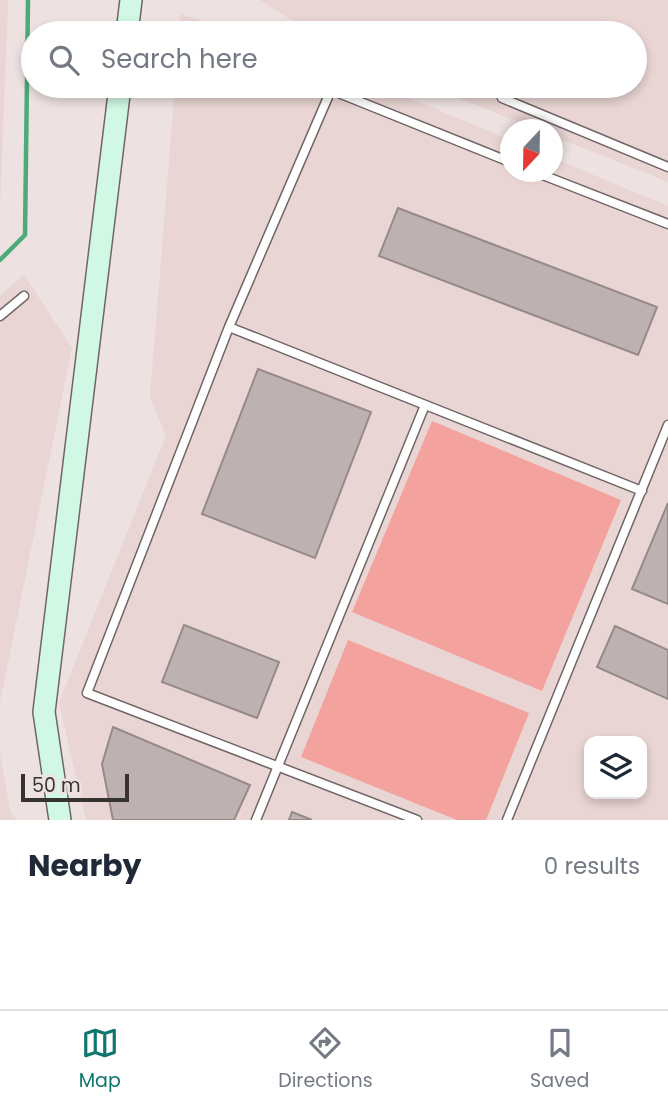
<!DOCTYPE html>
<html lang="en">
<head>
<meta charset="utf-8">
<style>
  body { margin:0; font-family:Poppins,sans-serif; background:#f2f2f3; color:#1f2937 }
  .controls { position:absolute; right:21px; bottom:21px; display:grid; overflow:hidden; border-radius:14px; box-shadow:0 4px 10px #0003 }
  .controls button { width:63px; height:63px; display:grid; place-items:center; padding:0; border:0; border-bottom:2px solid #e0e1e3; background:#fff; color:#1f2937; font:35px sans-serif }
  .compass { position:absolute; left:500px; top:119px; width:63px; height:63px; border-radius:50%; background:#fff; box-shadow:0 4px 10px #0003; rotate:202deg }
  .scale { position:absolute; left:21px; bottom:18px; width:108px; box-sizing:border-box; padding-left:7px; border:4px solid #373332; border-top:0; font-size:19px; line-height:24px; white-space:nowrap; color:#373332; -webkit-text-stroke:5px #ede2e1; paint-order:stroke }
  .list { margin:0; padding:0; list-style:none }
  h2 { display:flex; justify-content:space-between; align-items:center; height:91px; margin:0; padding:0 28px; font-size:30px }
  h2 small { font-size:23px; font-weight:400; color:#747a83 }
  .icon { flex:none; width:38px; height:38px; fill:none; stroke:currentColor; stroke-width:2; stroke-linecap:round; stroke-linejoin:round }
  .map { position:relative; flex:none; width:668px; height:820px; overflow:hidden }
  .search { position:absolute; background:#fff; box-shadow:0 4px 10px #0003; left:21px; right:21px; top:21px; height:77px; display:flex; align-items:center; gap:18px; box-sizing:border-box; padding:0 24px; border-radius:38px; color:#747a83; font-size:26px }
  .sheet { height:189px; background:#fff }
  nav { display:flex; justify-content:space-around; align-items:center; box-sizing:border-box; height:98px; border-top:2px solid #e0e1e3; background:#fff; font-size:19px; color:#747a83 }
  nav a { display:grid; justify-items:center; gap:4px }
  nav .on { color:#0f766e }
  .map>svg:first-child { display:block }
  .built { fill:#e9d5d3; fill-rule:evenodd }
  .green { fill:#f3a29d }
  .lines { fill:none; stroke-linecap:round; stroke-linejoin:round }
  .stream { stroke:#4cab79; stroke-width:4.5 }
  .building { fill:#bdb2b1; stroke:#958a89; stroke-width:2 }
  .lane-casing { stroke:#706665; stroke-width:11 }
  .secondary-casing { stroke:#706665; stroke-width:24 }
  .lane { stroke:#fff; stroke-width:8 }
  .secondary { stroke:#d1f8e4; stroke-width:21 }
</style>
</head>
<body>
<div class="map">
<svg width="668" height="820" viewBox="0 0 668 820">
  <rect width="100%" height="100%" fill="#ede2e1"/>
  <!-- built -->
  <path class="built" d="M0 0H7L8 5 0 206Z
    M260 0H668V182L553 136 552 130 536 129 428 86H635V33H311Z
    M181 14 240 33H179Z
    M175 86H381L510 140V172H552L553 158 668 206V820H86L59 703 166 436 150 396ZM589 741H642V794H589Z
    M24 275 72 348 0 702V295Z
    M0 752 10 811 17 820H0Z"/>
  <!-- green -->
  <path class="green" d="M432 421 621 500 542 691 352 612Z
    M348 640 529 713 486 820H457L301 757Z"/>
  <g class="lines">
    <!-- stream -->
    <path class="stream" d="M0 260 25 235 28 0"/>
  </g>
  <!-- building -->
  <path class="building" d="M398 208 657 307 638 355 379 256Z
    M258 369 371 412 315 558 202 514Z
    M668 503V604L632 589Z
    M184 625 279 662 257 718 162 682Z
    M615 626 668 650V699L597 667Z
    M113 727 250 785 234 820H113L102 764Z
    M292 812 312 820H289Z"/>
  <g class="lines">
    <defs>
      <path id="lane" d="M502 98 668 167
        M535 172 668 224
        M0 316 24 296
        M229 327 642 491
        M256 820 425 405
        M417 820 87 693 229 327 331 90 510 162
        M507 820 668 425"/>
      <path id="secondary" d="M127 33 131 0
        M60 820 44 712 120 86"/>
    </defs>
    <!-- lane casing -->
    <use href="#lane" class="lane-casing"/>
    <!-- secondary casing -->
    <use href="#secondary" class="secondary-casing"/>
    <!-- lane -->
    <use href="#lane" class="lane"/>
    <!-- secondary -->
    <use href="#secondary" class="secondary"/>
  </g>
</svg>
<div class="controls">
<button><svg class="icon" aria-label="layers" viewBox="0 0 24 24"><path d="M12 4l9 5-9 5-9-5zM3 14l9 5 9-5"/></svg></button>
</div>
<svg class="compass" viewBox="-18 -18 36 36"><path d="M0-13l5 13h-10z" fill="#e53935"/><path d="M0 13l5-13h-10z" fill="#747a83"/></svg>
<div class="scale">50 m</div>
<div class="search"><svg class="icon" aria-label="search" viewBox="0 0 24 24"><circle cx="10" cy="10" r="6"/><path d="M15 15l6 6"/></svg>Search here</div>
</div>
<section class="sheet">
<h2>Nearby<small>0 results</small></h2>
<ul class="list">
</ul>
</section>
<nav>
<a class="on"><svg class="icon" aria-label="map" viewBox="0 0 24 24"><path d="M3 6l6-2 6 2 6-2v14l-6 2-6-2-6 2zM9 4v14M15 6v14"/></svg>Map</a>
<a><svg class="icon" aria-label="directions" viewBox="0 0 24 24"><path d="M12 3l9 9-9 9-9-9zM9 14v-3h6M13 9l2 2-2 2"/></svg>Directions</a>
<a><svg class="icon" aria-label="saved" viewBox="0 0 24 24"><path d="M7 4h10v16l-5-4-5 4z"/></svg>Saved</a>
</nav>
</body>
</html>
